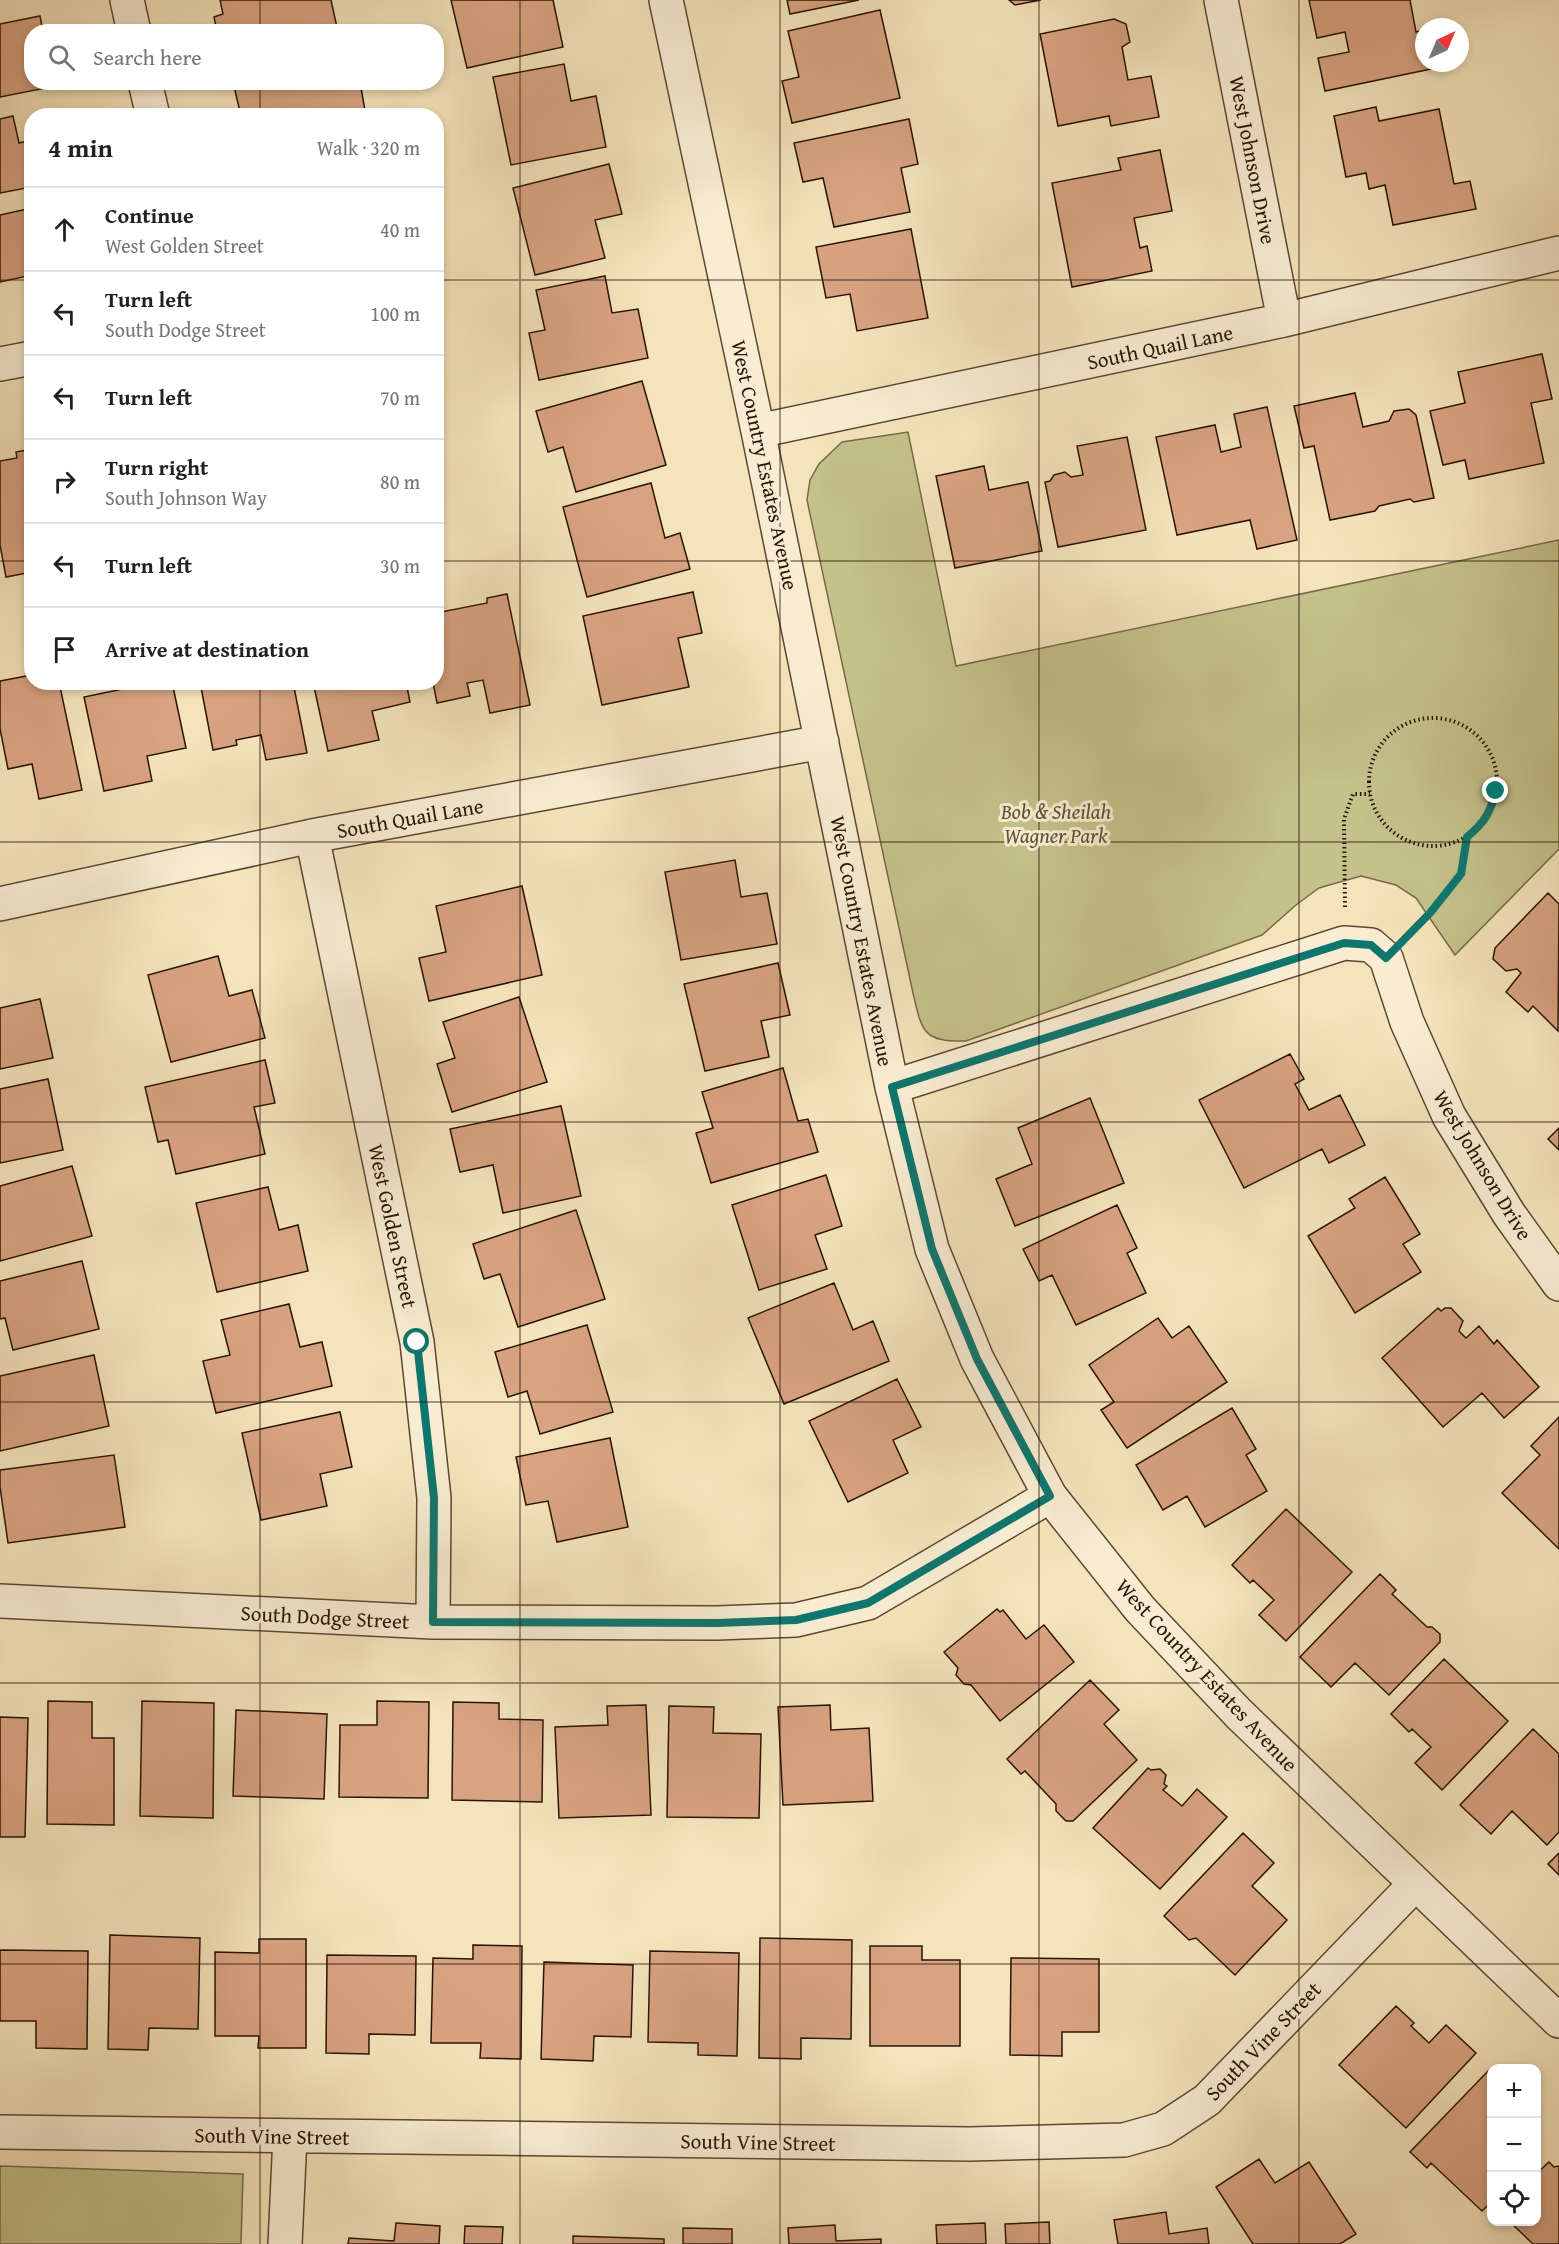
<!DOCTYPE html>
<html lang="en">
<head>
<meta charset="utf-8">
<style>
  body { margin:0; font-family:"Gentium Book Plus",serif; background:#f6f6f6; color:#202124 }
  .controls { position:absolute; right:18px; bottom:18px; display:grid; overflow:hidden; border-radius:12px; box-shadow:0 3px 9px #0003 }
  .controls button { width:54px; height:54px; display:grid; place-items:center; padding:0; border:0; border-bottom:2px solid #e0e0e0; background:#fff; color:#202124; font:30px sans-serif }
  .compass { position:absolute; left:1415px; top:18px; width:54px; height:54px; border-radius:50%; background:#fff; box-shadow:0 3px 9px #0003; rotate:44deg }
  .stop { position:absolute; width:18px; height:18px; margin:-14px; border:4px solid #0f766e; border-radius:50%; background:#fff }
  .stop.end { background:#0f766e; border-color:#fff; box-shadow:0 2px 6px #0008 }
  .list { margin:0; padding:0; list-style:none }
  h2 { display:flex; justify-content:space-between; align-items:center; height:78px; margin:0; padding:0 24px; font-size:26px }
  h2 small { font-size:20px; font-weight:400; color:#757577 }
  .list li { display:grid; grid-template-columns:39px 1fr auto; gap:18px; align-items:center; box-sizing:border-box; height:84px; padding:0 24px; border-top:2px solid #e0e0e0 }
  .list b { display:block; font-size:22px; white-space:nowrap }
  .list p { margin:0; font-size:20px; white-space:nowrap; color:#757577 }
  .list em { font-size:20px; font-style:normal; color:#757577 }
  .icon { flex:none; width:33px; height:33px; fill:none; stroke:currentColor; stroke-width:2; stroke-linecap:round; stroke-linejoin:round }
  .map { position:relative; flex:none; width:1559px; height:2244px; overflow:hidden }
  .search { position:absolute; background:#fff; box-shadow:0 3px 9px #0003; left:24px; top:24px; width:420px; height:66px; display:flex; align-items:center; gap:15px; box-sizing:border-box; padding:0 21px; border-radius:24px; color:#757577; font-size:22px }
  .panel { position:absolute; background:#fff; box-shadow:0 3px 9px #0003; left:24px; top:108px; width:420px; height:582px; border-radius:24px }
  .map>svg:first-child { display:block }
  .green { fill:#c4c18b; stroke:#776a49; stroke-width:1.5 }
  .building { fill:#d8a381; stroke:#2a1307; stroke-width:1.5 }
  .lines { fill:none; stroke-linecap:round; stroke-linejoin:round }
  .street-casing { stroke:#5d4734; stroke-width:36 }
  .path { stroke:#2a1307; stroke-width:4; stroke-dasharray:1.5 3; stroke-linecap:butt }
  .street { stroke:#f8edd3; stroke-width:33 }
  .route { stroke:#0f766e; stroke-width:8 }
  .grid { fill:none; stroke:#2a1307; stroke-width:1.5; stroke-opacity:0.55 }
  .labels { text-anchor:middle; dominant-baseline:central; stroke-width:6; stroke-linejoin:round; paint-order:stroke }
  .street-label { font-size:21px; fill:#2a1307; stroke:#f8edd3 }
  .park-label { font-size:21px; font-style:italic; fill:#605035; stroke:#f8edd3 }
</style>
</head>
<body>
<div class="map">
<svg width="1559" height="2244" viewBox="0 0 1559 2244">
  <rect width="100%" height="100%" fill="#f5e4bb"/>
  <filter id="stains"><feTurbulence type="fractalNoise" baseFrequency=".00333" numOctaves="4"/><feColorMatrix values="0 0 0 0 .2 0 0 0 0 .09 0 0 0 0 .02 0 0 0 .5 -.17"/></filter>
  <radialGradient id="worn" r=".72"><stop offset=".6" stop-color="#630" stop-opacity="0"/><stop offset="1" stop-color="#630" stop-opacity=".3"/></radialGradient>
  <!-- green -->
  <path class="green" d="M908 432 956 666 1559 540V849L1455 955 1416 898 1396 885 1361 876 1319 888 1296 905 1262 935 966 1041C923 1042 922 1032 913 993L807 500 810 480 819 464 842 442Z
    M0 2166 243 2174 241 2244H0Z"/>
  <!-- building -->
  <path class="building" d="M220 0H331L338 32H217L214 17 223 14Z
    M451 0H553L563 47 467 68Z
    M787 0H859L790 14Z
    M1009 0H1041L1015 5Z
    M1309 0H1410L1416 32 1424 30V63L1455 64 1325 91 1318 58 1349 52 1345 32 1317 38Z
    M880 10 900 98 792 123 782 81 799 77 788 31Z
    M40 16 43 32H32V82H45L46 88 0 97V24Z
    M1114 19 1126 24 1130 42 1122 47 1128 80 1151 76 1159 117 1111 126 1109 116 1058 126 1040 34Z
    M564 64 571 101 596 96 606 147 511 165 493 77Z
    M233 82H360L366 116H241Z
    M1376 107 1379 121 1439 109 1454 184 1470 181 1476 209 1393 225 1385 185 1369 189 1366 173 1346 177 1334 116Z
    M13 116 19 143 32 140V187L0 193V119Z
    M909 119 918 164 901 168 910 212 834 227 823 178 803 182 794 143Z
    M1160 150 1172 211 1134 218 1140 248 1147 246 1152 271 1072 287 1052 183 1121 170 1118 158Z
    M609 164 622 214 595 220 605 258 535 275 513 188Z
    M32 208V275L0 282V215Z
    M911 229 928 318 857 331 850 294 826 298 816 247Z
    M605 276 612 313 638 309 648 358 539 380 529 333 545 330 536 290Z
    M1542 354 1552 399 1531 403 1544 463 1469 479 1465 460 1443 465 1430 411 1465 403 1458 372Z
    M642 381 666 465 576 492 563 447 548 452 536 411Z
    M1355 393 1363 427 1389 421 1394 411 1409 409 1416 415 1434 498 1414 502 1410 499 1379 506 1375 511 1330 520 1314 446 1304 448 1294 406Z
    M1267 407 1297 540 1257 549 1250 520 1177 535 1156 437 1215 425 1221 452 1241 447 1234 414Z
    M1127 437 1146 530 1058 547 1045 482 1050 481 1054 475 1065 472 1071 477 1083 475 1077 446Z
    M32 449V572L6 577 0 545V461L17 458 16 452Z
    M984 466 989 490 1028 482 1042 551 955 568 936 476Z
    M651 483 665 538 680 533 690 569 587 597 563 507Z
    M693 592 702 633 678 638 689 687 602 705 583 616Z
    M507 594 530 705 490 713 483 680 467 683 470 696 437 703 433 682H436V613L487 603V598Z
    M32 675V682H59L82 790 39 799 32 764 8 769 0 729V681Z
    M156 682H172L186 748 147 756 152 781 104 791 84 697Z
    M200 682H293L307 753 266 760 261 735 236 740 237 745 213 750Z
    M313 682H406L410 702 372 711 379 740 328 751Z
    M735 860 741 897 767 893 777 944 681 960 665 872Z
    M522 886 542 975 429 1001 419 958 446 952 436 906Z
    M1548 893 1559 904 1558 1031 1533 1006 1528 1012 1506 992 1521 973 1517 969 1506 971 1493 959 1495 948Z
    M218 956 229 996 252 990 265 1038 171 1062 148 975Z
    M778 963 790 1015 761 1021 769 1057 705 1071 684 984Z
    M519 997 547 1082 452 1112 437 1064 455 1058 443 1022Z
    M40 999 53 1058 0 1069V1008Z
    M1290 1054 1304 1079 1295 1084 1309 1110 1340 1095 1365 1145 1329 1163 1322 1149 1244 1188 1199 1100Z
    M265 1060 275 1103 254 1107 265 1154 176 1174 168 1140 158 1142 145 1087Z
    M783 1068 798 1121 808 1119 818 1152 711 1183 696 1133 713 1128 702 1092Z
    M48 1079 63 1150 0 1163V1089Z
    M1090 1098 1124 1183 1015 1226 996 1179 1032 1164 1018 1128Z
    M561 1106 581 1196 503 1213 493 1165 460 1172 450 1129Z
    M1559 1128V1150L1548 1139Z
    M72 1166 92 1236 0 1261V1186Z
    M826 1175 842 1226 815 1235 827 1269 759 1290 732 1205Z
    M1385 1177 1420 1234 1403 1244 1421 1272 1355 1313 1308 1236 1355 1208 1349 1199Z
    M268 1187 279 1230 298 1225 308 1271 217 1292 196 1203Z
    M1117 1205 1137 1248 1127 1253 1146 1293 1076 1325 1052 1275 1039 1281 1023 1249Z
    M576 1210 605 1299 518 1327 500 1274 484 1279 473 1244Z
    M82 1261 99 1329 13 1350 5 1318 0 1319V1281Z
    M834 1283 853 1330 873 1321 889 1361 784 1404 748 1318Z
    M289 1304 300 1347 322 1342 332 1386 216 1413 203 1361 230 1355 221 1320Z
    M1438 1308 1441 1311 1445 1308H1451L1463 1321 1459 1331 1466 1338 1479 1326 1494 1344 1497 1340 1539 1387 1504 1418 1482 1393 1443 1427 1382 1358Z
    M1158 1318 1172 1338 1189 1326 1227 1382 1127 1448 1101 1410 1114 1402 1089 1365Z
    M587 1325 613 1412 540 1434 527 1391 508 1397 495 1352Z
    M94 1355 109 1426 0 1451V1376Z
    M897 1379 921 1427 893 1440 908 1473 848 1502 809 1421Z
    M1232 1408 1256 1449 1246 1455 1267 1491 1205 1527 1187 1496 1163 1510 1136 1465Z
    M340 1412 352 1467 320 1474 327 1506 261 1520 242 1433Z
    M1559 1417V1549L1502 1493 1540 1455 1531 1446Z
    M610 1438 628 1527 557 1542 548 1501 526 1505 516 1457Z
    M114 1455 125 1527 8 1543 0 1487V1470Z
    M1286 1509 1352 1572 1286 1641 1259 1615 1274 1600 1253 1580 1250 1583 1232 1565Z
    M1380 1574 1396 1590 1392 1594 1427 1627H1432L1440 1634V1642L1389 1695 1355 1663 1331 1687 1300 1657Z
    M997 1609 1000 1612 1003 1610 1026 1639 1044 1625 1074 1662 1000 1721 971 1685 964 1684 956 1675 958 1668 944 1652Z
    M1444 1659 1508 1721 1442 1790 1415 1763 1431 1747 1412 1729 1409 1732 1391 1714Z
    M1090 1680 1119 1710 1104 1724 1137 1760 1073 1821H1066L1056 1811V1804L1025 1771 1021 1774 1007 1759Z
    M48 1701 92 1702V1738H114V1825L47 1824Z
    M142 1701 214 1703 213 1818 140 1816Z
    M377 1701 429 1702 428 1798 339 1797 340 1725H377Z
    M453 1702 499 1703V1719L543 1720 542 1802 452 1800Z
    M646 1705 651 1815 559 1818 555 1727 608 1725 607 1706Z
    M830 1705 831 1730 869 1728 873 1801 783 1805 778 1707Z
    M669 1706 714 1707 713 1733 761 1734 759 1818 667 1817Z
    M236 1710 327 1714 324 1799 233 1796Z
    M0 1717 28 1718 25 1837H0Z
    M1533 1729 1559 1754V1832L1547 1845 1512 1811 1491 1834 1460 1805Z
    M1148 1768 1151 1770 1160 1769 1166 1775 1164 1784 1167 1786 1163 1790 1182 1806 1197 1789 1227 1817 1160 1889 1093 1828Z
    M1243 1833 1274 1863 1252 1886 1287 1920 1235 1975 1196 1938 1189 1940 1164 1916Z
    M1559 1853V1875L1548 1864Z
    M110 1935 200 1938 198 2029 149 2028 148 2050 108 2049Z
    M760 1938 852 1940 851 2039 801 2038V2059L759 2058Z
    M259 1939H306V2048H258L259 2036H215V1952L259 1953Z
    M473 1945 522 1946 521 2059 480 2058 481 2043H431L433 1958 473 1959Z
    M870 1946H922V1960H960V2046H870Z
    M0 1950 88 1951 87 2049 36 2048V2021H0Z
    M650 1951 739 1953 737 2056 698 2055V2043L648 2042Z
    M327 1955 416 1956 415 2035 369 2034V2054L326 2053Z
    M1011 1958 1099 1959V2032H1062V2056L1010 2055Z
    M544 1962 633 1965 631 2037 594 2036 593 2061 541 2059Z
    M1396 2006 1414 2023 1411 2026 1429 2043 1446 2025 1476 2053 1406 2128 1339 2065Z
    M1490 2069 1492 2071V2201L1482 2211 1431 2163 1427 2168 1410 2152Z
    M1259 2159 1275 2183 1309 2162 1356 2234 1340 2244H1253L1216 2187Z
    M1549 2162 1554 2167 1559 2166V2244H1533L1510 2222H1536V2174Z
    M1166 2212 1169 2234 1207 2228 1209 2244H1118L1114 2220Z
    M1049 2222 1050 2244H1006L1005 2224Z
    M396 2223 440 2226 439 2244H348L349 2238 394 2241Z
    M985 2223 986 2244H937L936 2225Z
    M835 2225 836 2241 881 2239V2244H789L788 2228Z
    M465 2226 503 2227 502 2244H464Z
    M683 2228 732 2229V2244H683Z
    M573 2236 664 2239V2244H573Z"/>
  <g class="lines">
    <defs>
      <path id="street" d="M127 0 134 32
        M666 0 758 431 892 1087 932 1249 977 1359 1050 1496 1140 1609 1239 1714 1559 2021
        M1221 0 1284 320
        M145 82 153 116
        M0 364 32 358
        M758 431 1284 320 1559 253
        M312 836 417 1342 434 1498 433 1622
        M0 904 312 836 822 742
        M892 1087 1344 943 1371 945 1386 958 1407 1022 1449 1116 1509 1214 1559 1284
        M0 1601 433 1622 717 1623 796 1620 868 1603 1050 1496
        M0 2132 970 2144 1124 2140 1163 2129 1207 2100 1415 1884
        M285 2244 290 2136"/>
    </defs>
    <!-- street casing -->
    <use href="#street" class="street-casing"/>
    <!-- path -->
    <path class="path" d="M1369 782a64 64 0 1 1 128 0a64 64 0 1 1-128 0Z
      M1345 907 1344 819 1353 794H1370
      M1412 932 1430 913 1461 874 1467 837"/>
    <!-- street -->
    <use href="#street" class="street"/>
  </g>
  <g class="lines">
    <!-- route -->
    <path class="route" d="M417 1342 434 1498 433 1622 717 1623 796 1620 868 1603 1050 1496 977 1359 932 1249 892 1087 1344 943 1371 945 1386 958 1430 913 1461 874 1467 837C1485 822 1490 813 1496 791"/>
  </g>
  <!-- grid -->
  <path class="grid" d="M260 0V32M520 0V2244M780 0V2244M1039 0V2244M1299 0V2244M260 82V116M0 280H32M436 280H1559M0 561H32M436 561H1559M260 682V2244M0 842H1559M0 1122H1559M0 1402H1559M0 1683H1559M0 1964H1559"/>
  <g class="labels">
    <!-- street labels -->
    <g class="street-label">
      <text transform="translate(1253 160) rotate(79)">West Johnson Drive</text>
      <text transform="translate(1160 347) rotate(-12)">South Quail Lane</text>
      <text transform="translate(765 465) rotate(78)">West Country Estates Avenue</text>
      <text transform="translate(410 818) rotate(-10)">South Quail Lane</text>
      <text transform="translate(862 941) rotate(79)">West Country Estates Avenue</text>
      <text transform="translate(1483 1165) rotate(59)">West Johnson Drive</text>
      <text transform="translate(393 1226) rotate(78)">West Golden Street</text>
      <text transform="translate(325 1617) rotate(3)">South Dodge Street</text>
      <text transform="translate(1207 1675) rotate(47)">West Country Estates Avenue</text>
      <text transform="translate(1263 2041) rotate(-46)">South Vine Street</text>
      <text transform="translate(272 2136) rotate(1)">South Vine Street</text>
      <text transform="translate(758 2142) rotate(1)">South Vine Street</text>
    </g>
    <!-- park labels -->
    <g class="park-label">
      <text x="1056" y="811">Bob &amp; Sheilah<tspan x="1056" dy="24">Wagner Park</tspan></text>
    </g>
  </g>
  <rect width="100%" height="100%" filter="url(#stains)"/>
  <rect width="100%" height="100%" fill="url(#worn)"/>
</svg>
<div class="controls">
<button>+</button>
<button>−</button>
<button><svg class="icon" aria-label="locate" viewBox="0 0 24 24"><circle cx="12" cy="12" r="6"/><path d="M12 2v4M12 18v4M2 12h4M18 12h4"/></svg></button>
</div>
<svg class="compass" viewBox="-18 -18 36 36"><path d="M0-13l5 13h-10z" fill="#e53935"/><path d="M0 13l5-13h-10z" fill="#757577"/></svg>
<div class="stop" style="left:417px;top:1342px"></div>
<div class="stop end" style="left:1496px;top:791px"></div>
<div class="search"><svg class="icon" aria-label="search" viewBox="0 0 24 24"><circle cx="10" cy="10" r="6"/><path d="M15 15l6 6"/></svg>Search here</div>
<section class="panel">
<h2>4 min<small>Walk · 320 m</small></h2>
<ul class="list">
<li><svg class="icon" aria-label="ahead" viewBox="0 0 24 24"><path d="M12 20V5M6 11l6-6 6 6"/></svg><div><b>Continue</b><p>West Golden Street</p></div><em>40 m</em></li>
<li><svg class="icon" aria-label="left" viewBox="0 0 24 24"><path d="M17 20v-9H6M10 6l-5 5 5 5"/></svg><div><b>Turn left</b><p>South Dodge Street</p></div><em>100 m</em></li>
<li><svg class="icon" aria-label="left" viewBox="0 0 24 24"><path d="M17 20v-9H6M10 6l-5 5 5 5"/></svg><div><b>Turn left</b></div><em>70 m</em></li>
<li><svg class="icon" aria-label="right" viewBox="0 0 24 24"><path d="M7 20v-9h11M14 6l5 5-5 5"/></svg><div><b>Turn right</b><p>South Johnson Way</p></div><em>80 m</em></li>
<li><svg class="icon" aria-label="left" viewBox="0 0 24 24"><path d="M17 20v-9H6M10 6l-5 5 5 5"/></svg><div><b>Turn left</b></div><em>30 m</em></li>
<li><svg class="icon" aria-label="arrive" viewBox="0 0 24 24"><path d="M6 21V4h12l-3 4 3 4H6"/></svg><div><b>Arrive at destination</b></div></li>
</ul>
</section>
</div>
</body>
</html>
